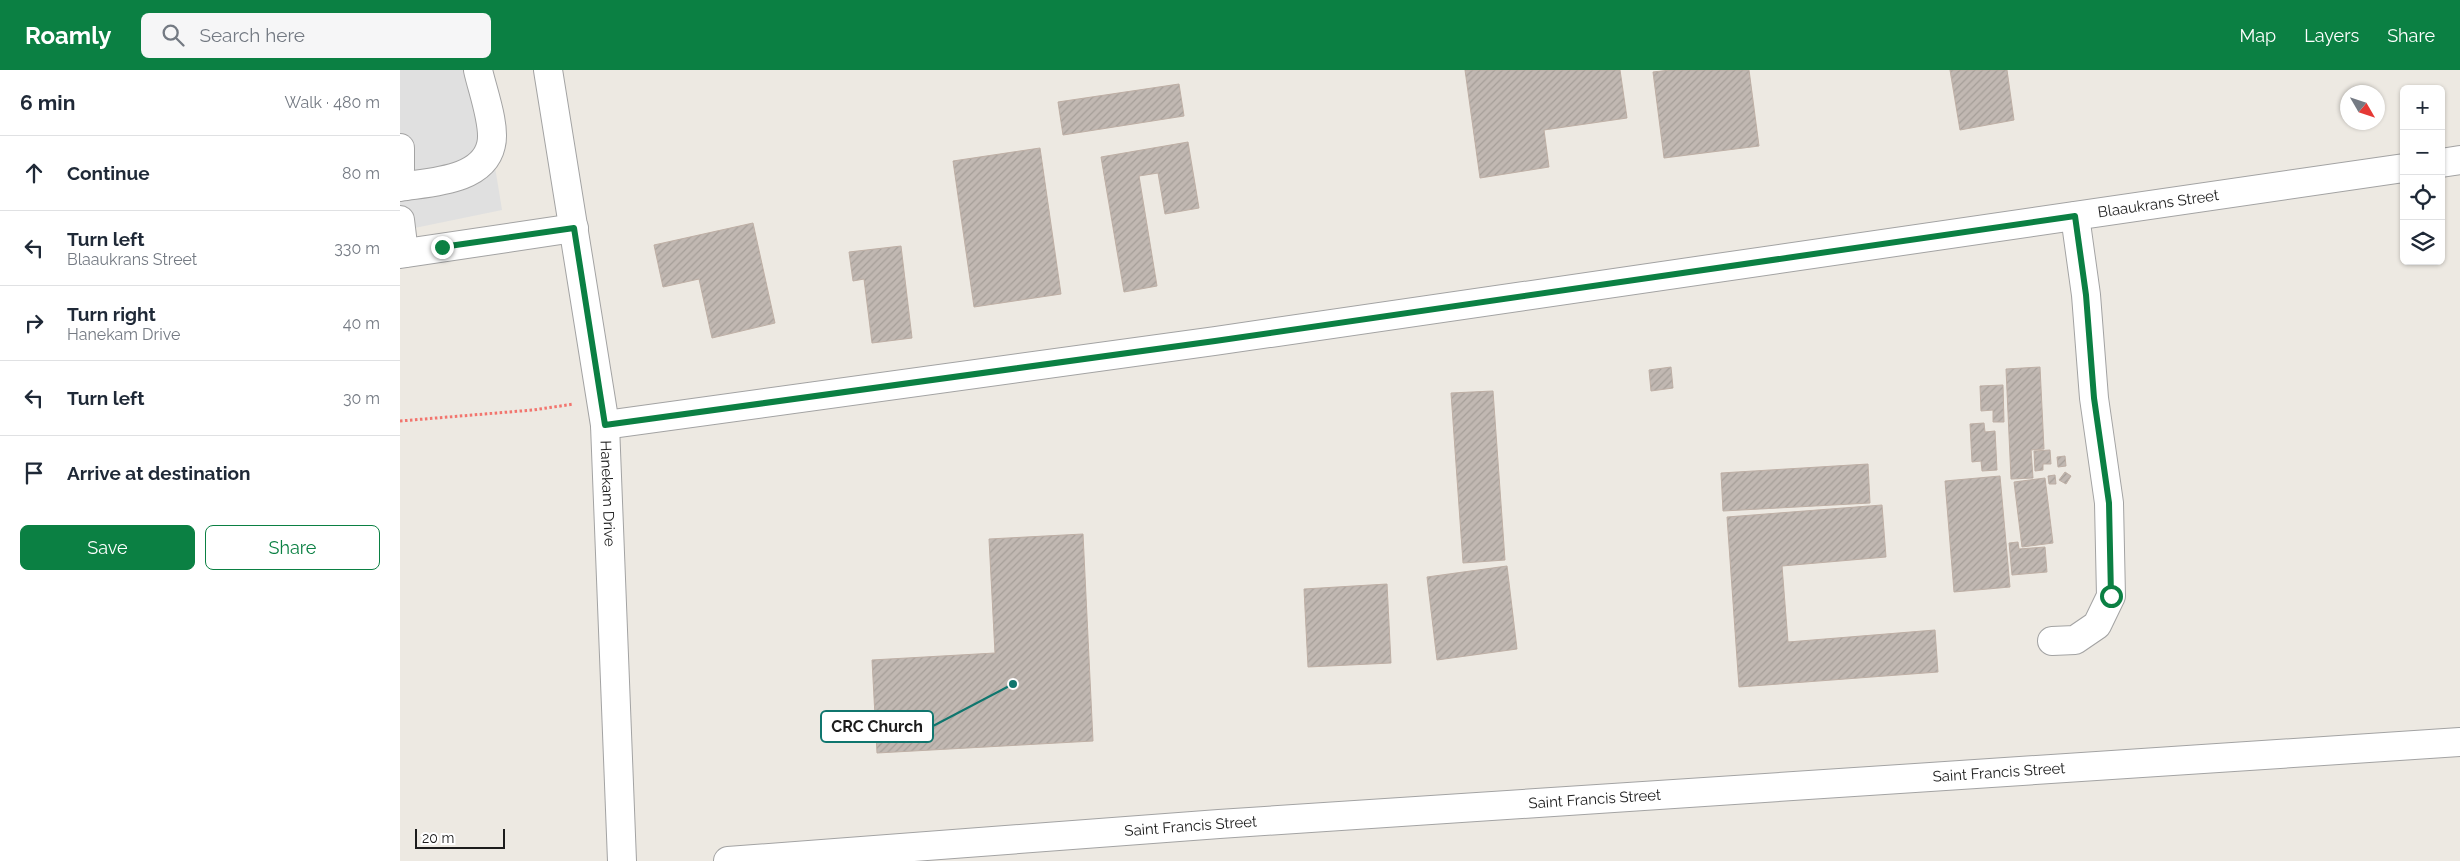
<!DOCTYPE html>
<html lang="en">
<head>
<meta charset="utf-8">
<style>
  body { margin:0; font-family:Raleway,sans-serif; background:#f6f6f7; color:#1f2937 }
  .controls { position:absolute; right:15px; top:15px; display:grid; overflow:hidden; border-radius:8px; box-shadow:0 1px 4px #0004 }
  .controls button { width:45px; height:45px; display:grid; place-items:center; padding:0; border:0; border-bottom:1px solid #e0e1e3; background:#fff; color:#1f2937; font:25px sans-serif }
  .compass { position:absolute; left:1940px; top:15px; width:45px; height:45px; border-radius:50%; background:#fff; box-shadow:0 1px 4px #0004; rotate:129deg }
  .scale { position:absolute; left:15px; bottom:12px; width:90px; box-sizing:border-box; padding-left:5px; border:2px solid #1c1c1c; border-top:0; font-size:14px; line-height:18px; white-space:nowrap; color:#1c1c1c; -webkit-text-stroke:4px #fff; paint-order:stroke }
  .stop { position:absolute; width:15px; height:15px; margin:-11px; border:4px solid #0b8043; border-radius:50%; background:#fff }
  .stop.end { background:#0b8043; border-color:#fff; box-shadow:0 1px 5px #0008 }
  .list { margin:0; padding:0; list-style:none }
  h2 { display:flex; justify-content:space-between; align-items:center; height:65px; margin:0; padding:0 20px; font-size:21px }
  h2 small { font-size:16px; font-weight:400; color:#747a83 }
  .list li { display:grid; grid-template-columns:32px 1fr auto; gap:15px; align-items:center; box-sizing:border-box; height:75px; padding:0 20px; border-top:1px solid #e0e1e3 }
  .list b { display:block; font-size:19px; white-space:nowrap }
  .list p { margin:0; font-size:16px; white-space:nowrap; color:#747a83 }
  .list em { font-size:16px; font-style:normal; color:#747a83 }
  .actions { display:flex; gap:10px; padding:15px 20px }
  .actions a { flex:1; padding:11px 0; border:1px solid #0b8043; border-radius:8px; text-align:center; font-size:18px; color:#0b8043 }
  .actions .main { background:#0b8043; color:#fff }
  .icon { flex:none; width:28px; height:28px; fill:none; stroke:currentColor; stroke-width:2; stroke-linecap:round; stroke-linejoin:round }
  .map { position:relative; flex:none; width:2060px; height:791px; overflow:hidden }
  header { display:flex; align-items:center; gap:30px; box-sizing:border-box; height:70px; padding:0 25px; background:#0b8043; color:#fff }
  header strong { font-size:24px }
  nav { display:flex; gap:28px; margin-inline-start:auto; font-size:18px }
  .search { width:350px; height:45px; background:#f6f6f7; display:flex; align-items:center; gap:12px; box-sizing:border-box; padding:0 18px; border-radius:8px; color:#747a83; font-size:19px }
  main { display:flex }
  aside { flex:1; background:#fff }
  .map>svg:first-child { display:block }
  .parking { fill:#e0e0e0 }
  .building { fill:url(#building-hatch); stroke:#beafa5 }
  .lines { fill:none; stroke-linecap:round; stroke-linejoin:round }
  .minor-casing { stroke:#a3a3a3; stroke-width:30 }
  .path { stroke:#f2756e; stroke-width:3; stroke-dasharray:2.5 2.5; stroke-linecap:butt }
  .minor { stroke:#fff; stroke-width:28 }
  .route { stroke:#0b8043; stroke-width:6 }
  .labels { text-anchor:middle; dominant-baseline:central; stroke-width:4; stroke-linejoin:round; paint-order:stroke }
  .street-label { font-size:15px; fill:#1c1c1c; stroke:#fff }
  .leader { fill:none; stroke:#0f766e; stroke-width:2 }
  .callout-dot { fill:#0f766e; stroke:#fff; stroke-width:2 }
  .callout { fill:#fff; stroke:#0f766e; stroke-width:2 }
  .callout-label { font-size:16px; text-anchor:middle; font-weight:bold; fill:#1c1c1c }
</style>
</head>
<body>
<header>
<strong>Roamly</strong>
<div class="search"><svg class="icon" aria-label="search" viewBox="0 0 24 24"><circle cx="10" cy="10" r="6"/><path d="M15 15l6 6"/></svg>Search here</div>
<nav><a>Map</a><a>Layers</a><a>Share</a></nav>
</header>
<main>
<aside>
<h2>6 min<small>Walk · 480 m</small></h2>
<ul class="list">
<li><svg class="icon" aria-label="ahead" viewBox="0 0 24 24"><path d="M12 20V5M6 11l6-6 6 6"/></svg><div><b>Continue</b></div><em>80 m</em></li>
<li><svg class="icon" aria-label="left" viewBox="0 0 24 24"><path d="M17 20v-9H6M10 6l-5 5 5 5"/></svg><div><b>Turn left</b><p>Blaaukrans Street</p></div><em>330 m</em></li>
<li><svg class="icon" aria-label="right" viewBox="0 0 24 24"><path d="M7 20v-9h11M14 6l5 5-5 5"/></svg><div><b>Turn right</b><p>Hanekam Drive</p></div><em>40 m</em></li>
<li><svg class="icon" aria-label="left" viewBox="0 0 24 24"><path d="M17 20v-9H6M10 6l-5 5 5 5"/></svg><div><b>Turn left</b></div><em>30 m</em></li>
<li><svg class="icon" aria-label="arrive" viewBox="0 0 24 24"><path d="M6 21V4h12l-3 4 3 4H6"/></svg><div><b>Arrive at destination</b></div></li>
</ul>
<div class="actions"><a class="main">Save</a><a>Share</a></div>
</aside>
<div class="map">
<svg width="2060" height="791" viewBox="0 0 2060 791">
  <defs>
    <pattern id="building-hatch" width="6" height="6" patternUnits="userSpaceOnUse" patternTransform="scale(1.25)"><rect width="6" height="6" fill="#c1b8b2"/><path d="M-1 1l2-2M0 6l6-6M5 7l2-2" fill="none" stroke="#a59e98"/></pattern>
  </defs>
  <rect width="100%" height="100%" fill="#ede9e2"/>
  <!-- parking -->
  <path class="parking" d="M0 0H79L102 140 0 161Z"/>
  <!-- building -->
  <path class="building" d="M1065 0H1220L1227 48 1144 60 1149 97 1080 108Z
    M1270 0H1349L1359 76 1264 88 1253 2Z
    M1550 0H1607L1614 50 1560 60Z
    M779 14 784 46 663 65 658 32Z
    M788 72 799 138 765 144 758 103 739 106 757 216 724 222 701 87Z
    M640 78 661 224 574 237 553 91Z
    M353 153 375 253 312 268 299 209 263 217 254 175Z
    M501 176 512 268 472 273 464 209 453 211 449 182Z
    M1271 297 1273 318 1251 321 1249 300Z
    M1640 297 1644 379 1631 380 1633 408 1611 409 1606 299Z
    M1603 315 1604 352H1593V340L1581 341 1580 316Z
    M1093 321 1105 490 1063 493 1051 323Z
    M1584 353 1585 362 1595 361 1597 400 1582 401 1581 391 1572 392 1570 354Z
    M1650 380 1651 394H1643V400L1635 401 1634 381Z
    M1665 386 1666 396 1658 397 1657 387Z
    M1468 394 1470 433 1323 441 1321 403Z
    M1665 402 1671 406 1666 414 1659 410Z
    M1655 405 1656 414H1649L1648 406Z
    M1600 406 1610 517 1554 522 1545 411Z
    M1645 408 1653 473 1622 477 1614 412Z
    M1482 435 1486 487 1382 496 1388 572 1535 560 1538 602 1339 617 1327 447Z
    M683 464 693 671 477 683 472 590 595 583 589 469Z
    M1618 472 1619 479 1645 477 1647 502 1612 505 1609 473Z
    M1107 496 1117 579 1037 590 1027 507Z
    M987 514 991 593 908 597 904 519Z"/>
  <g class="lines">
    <defs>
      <g id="minor">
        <path id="s1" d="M148 0 205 355 222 791"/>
        <path d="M0 78V100"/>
        <path d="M2041 93 2060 90"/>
        <path d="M0 117C30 112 83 111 91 75 96 56 82 19 78 0"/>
        <path d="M0 150 4 183"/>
        <path d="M0 184 174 158"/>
        <path id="s2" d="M205 355 815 271 2004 98"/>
        <path d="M1652 571 1675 570 1697 555 1711 526 1709 433 1694 328 1686 225 1675 146"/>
        <path id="s3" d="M328 791 819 754 2060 672"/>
      </g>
    </defs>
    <!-- minor casing -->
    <use href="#minor" class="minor-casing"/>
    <!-- path -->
    <path class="path" d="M0 351 133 340 174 334"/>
    <!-- minor -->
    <use href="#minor" class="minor"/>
  </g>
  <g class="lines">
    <!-- route -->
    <path class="route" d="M42 177 174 158 205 355 815 271 1675 146 1686 225 1694 328 1709 433 1711 526"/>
  </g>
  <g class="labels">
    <!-- street labels -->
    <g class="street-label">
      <text stroke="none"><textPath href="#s2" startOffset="1569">Blaaukrans Street</textPath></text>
      <text stroke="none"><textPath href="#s1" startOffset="428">Hanekam Drive</textPath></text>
      <text stroke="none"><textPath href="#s3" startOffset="1274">Saint Francis Street</textPath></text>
      <text stroke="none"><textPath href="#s3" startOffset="869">Saint Francis Street</textPath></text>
      <text stroke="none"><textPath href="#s3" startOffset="464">Saint Francis Street</textPath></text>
    </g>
  </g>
  <!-- callouts -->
  <path class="leader" d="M613 614L533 656"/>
  <circle class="callout-dot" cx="613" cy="614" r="5"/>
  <rect class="callout" x="421" y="641" width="112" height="31" rx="5"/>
  <g class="callout-label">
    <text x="477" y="662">CRC Church</text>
  </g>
</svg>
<div class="controls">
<button>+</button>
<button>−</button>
<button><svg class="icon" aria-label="locate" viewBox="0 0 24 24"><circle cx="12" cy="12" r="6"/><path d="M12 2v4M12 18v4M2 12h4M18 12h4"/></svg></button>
<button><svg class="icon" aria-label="layers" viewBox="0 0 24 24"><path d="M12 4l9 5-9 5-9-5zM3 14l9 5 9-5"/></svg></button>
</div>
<svg class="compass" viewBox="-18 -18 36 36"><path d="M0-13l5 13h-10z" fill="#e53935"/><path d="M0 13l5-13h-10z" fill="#747a83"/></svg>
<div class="scale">20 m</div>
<div class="stop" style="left:1711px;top:526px"></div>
<div class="stop end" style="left:42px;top:177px"></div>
</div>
</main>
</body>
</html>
